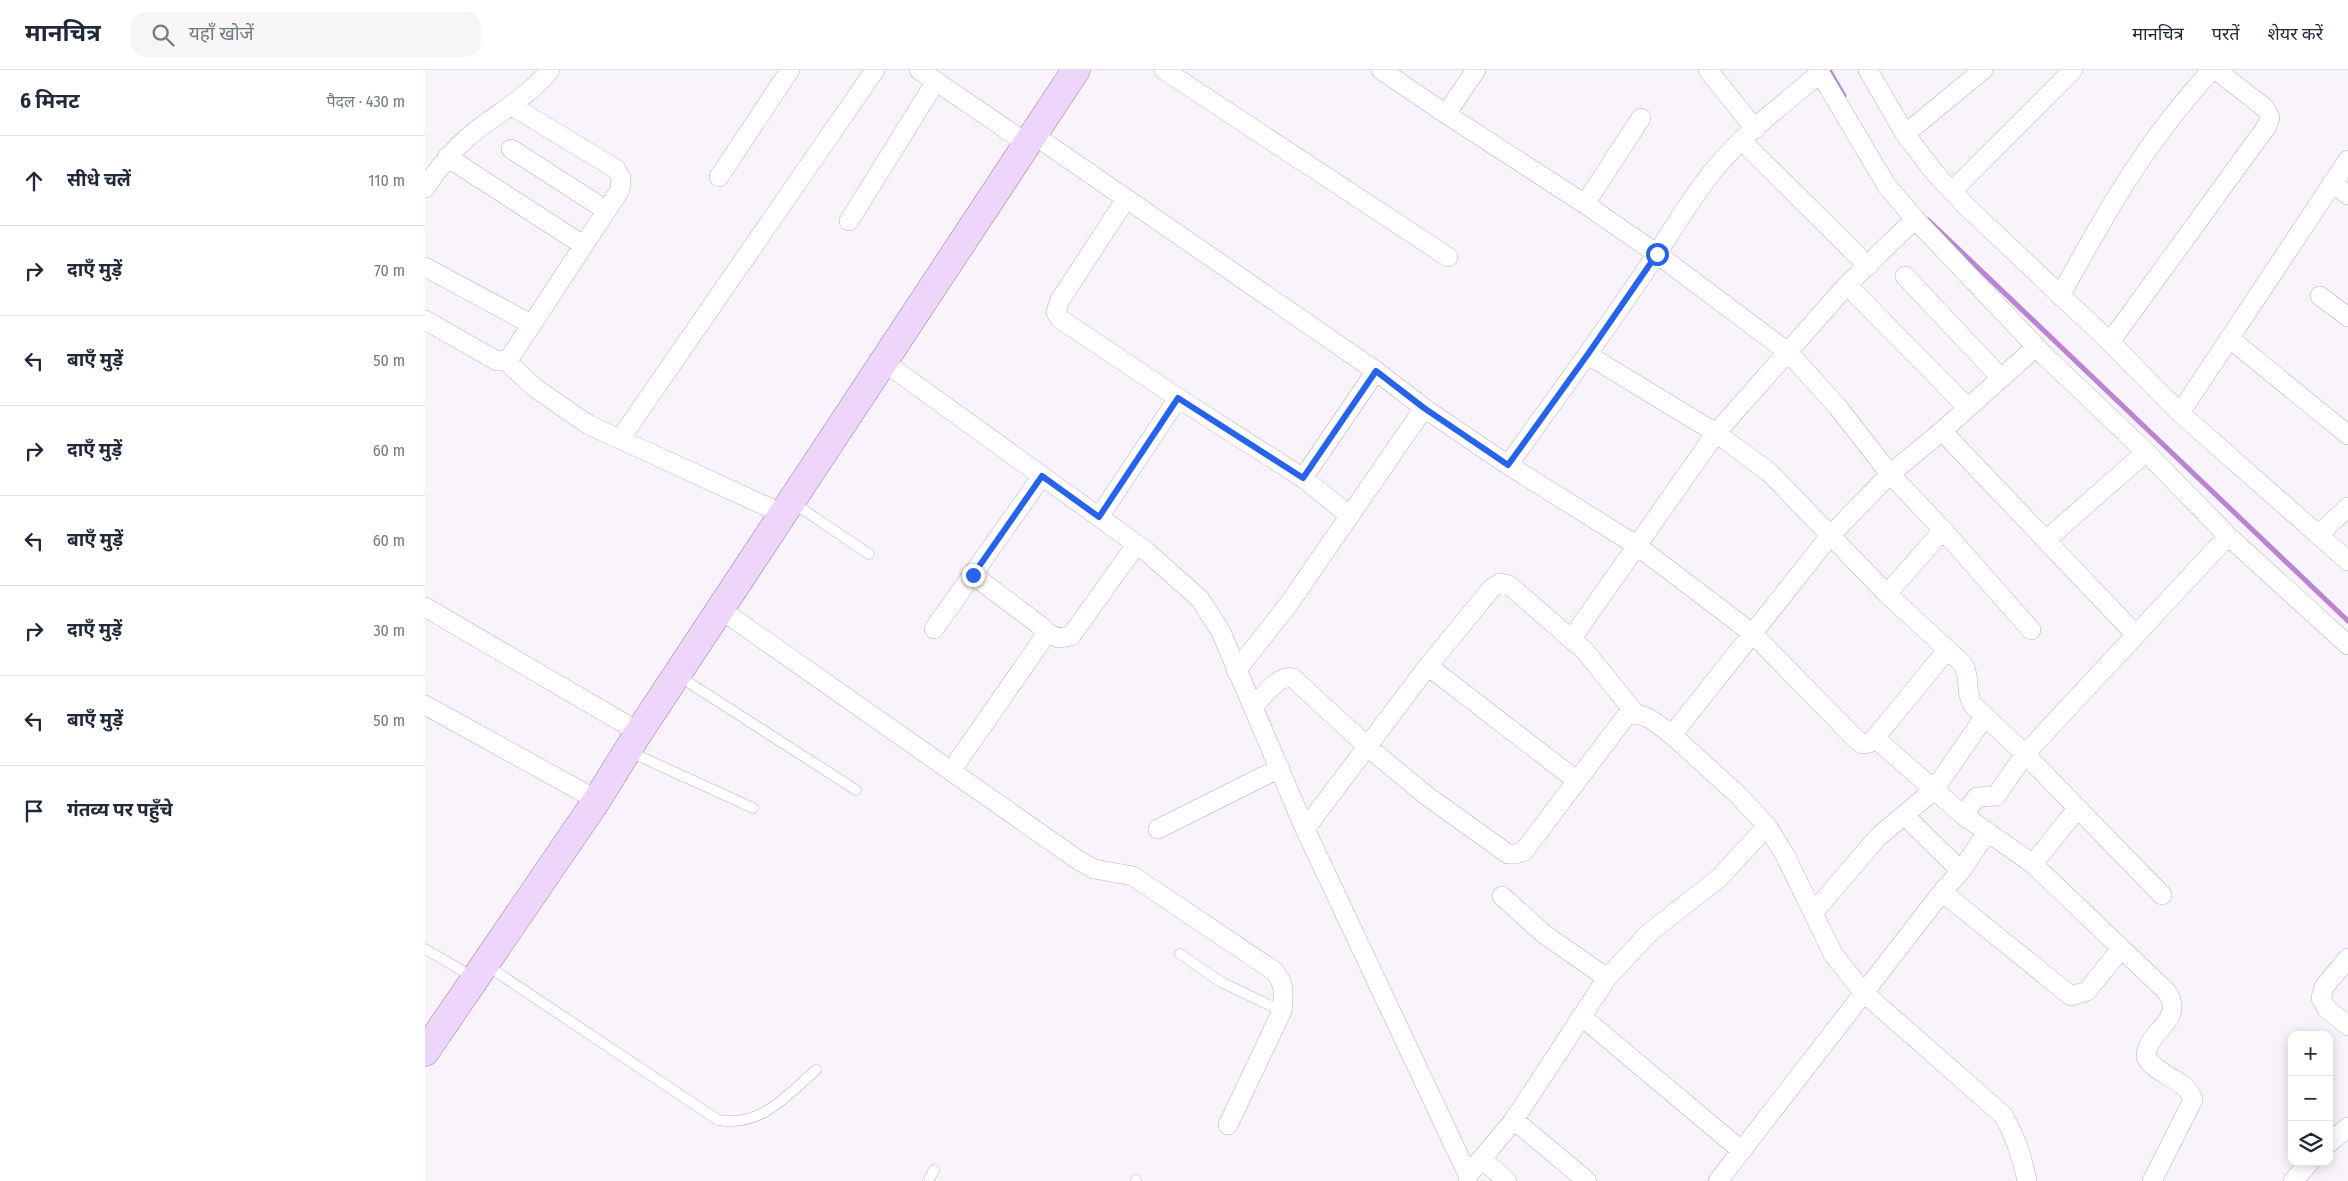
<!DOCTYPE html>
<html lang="hi">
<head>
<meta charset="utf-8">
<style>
  body { margin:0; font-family:"Fira Sans Condensed","Noto Sans Devanagari",sans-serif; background:#f6f6f7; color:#1f2937 }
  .controls { position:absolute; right:15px; bottom:15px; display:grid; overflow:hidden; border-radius:10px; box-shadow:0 2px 12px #0003 }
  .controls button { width:45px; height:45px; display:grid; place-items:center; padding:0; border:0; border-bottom:1px solid #e0e1e3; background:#fff; color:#1f2937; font:25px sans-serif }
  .stop { position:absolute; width:15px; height:15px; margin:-11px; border:4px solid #2563eb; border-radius:50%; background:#fff }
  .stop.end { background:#2563eb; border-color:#fff; box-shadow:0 1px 5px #0008 }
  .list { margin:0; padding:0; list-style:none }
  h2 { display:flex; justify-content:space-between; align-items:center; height:65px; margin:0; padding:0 20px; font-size:21px }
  h2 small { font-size:16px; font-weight:400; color:#747a83 }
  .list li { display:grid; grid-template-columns:32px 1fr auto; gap:15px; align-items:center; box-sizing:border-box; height:90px; padding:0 20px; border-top:1px solid #e0e1e3 }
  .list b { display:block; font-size:19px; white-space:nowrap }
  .list em { font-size:16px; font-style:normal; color:#747a83 }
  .icon { flex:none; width:28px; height:28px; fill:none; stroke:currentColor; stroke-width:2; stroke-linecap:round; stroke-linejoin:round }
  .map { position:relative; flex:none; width:1923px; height:1111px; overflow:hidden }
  header { display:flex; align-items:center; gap:30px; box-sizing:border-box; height:70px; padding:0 25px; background:#fff; border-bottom:1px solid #e0e1e3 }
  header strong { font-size:24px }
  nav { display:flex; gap:28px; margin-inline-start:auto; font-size:18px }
  .search { width:350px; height:45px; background:#f6f6f7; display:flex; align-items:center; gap:12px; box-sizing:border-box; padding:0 18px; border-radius:15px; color:#747a83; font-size:19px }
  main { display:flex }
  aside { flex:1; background:#fff }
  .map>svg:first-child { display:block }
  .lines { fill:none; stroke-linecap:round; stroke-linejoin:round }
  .stream { stroke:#ba84d3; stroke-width:5 }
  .lane-casing { stroke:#b9b3bc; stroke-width:11 }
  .street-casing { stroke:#b9b3bc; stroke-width:20 }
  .primary-casing { stroke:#987ca4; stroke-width:29 }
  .lane { stroke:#fff; stroke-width:10 }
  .street { stroke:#fff; stroke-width:19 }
  .primary { stroke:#eed6fa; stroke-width:28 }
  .route { stroke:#2563eb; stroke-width:6 }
</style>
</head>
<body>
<header>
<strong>मानचित्र</strong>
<div class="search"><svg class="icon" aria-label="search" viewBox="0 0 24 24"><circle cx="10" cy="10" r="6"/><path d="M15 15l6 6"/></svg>यहाँ खोजें</div>
<nav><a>मानचित्र</a><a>परतें</a><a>शेयर करें</a></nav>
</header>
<main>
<aside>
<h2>6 मिनट<small>पैदल · 430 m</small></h2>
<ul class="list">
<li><svg class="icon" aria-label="ahead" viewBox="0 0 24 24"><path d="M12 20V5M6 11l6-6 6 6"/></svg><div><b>सीधे चलें</b></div><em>110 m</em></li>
<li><svg class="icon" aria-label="right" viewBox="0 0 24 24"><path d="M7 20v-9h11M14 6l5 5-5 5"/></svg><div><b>दाएँ मुड़ें</b></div><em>70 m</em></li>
<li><svg class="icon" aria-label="left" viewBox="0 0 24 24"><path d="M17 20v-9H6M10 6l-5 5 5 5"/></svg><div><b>बाएँ मुड़ें</b></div><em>50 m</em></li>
<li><svg class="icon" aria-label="right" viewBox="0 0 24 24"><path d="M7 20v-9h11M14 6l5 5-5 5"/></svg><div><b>दाएँ मुड़ें</b></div><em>60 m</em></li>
<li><svg class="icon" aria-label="left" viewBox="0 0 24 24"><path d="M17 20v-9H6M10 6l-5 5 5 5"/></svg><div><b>बाएँ मुड़ें</b></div><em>60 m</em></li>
<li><svg class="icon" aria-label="right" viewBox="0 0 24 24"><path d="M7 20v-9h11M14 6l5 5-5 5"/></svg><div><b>दाएँ मुड़ें</b></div><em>30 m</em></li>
<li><svg class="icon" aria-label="left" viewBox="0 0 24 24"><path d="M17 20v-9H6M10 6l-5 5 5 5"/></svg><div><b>बाएँ मुड़ें</b></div><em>50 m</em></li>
<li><svg class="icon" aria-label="arrive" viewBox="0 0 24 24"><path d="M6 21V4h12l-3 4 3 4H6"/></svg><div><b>गंतव्य पर पहुँचे</b></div></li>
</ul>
</aside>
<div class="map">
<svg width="1923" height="1111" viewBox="0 0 1923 1111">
  <rect width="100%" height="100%" fill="#f9f3fc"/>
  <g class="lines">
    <!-- stream -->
    <path class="stream" d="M1404 0 1419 26
      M1503 150 1923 551"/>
    <defs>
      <path id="lane" d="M367 432 444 484
        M252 605 431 720
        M203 681 328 738
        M0 879 50 908
        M755 884 796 912 857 941
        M61 895 293 1050C337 1057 360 1027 391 1000
        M503 1111 509 1100
        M711 1111V1110"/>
      <path id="street" d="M494 0 603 74
        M739 0 1023 187
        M956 0 1021 44 1160 134 1232 184 1363 282 1412 336 1465 404 1518 460
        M1283 0 1330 59
        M1393 0 1462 116 1490 149 1620 286 1721 382 1803 466 1923 575
        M1443 0 1480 64 1509 102 1541 136 1685 272 1755 343 1923 491
        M1021 44 1051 0
        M1480 64 1558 0
        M609 65 951 301 999 338 1083 395 1211 475 1327 563 1430 668 1437 674 1444 673 1450 668
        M1316 70 1443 196
        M86 79 181 140
        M22 87 158 175
        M294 107 365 0
        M1907 113 1923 125
        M0 118C12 100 25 83 42 68 69 44 102 29 125 0
        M1527 121 1648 0
        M701 129 635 230 631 242 635 249 753 328 878 408 925 446
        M1160 134 1216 48
        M424 151 511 11
        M0 197 106 254
        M1480 206 1576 308
        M1422 215 1543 338
        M1635 226C1669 165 1703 102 1747 47 1759 31 1773 16 1786 0
        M1895 226 1923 247
        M0 250 72 291 80 290 86 286 195 120 196 108 191 99 87 36
        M1804 268 1923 365
        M1685 272 1842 56 1845 47 1840 38 1791 0
        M1163 285 1291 363 1344 402 1462 524 1537 593C1547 607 1539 621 1548 635L1600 684 1737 825
        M80 290 110 318 164 355 358 444
        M459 292 721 481 775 529 796 562 880 759 1043 1105V1111
        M1755 343 1923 90
        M1517 361 1711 565
        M195 369 450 0
        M1083 395C1129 331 1175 268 1219 203 1243 169 1262 132 1289 100 1319 63 1359 34 1395 3
        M878 408 951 301
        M674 447 753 328
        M1893 465 1923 437
        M1622 469 1721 382
        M1462 524 1518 460 1606 560
        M0 537 214 662
        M295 539 526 701 620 566 617 557 548 505
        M509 559 617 406
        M619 561 633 568 646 566 711 475
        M1147 568 1291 363 1422 215 1490 149
        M1522 580 1450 668 1538 745 1608 794 1742 922C1761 951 1721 961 1721 987 1731 1006 1763 1009 1768 1030L1727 1111
        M1003 596 1151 710
        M811 601 863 535 999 338
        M0 635 172 730
        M828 637C837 628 853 604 868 608L944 678 1002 726 1083 784H1091L1099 781 1201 646C1218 639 1233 655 1247 665
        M526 701 653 790 669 799 708 806 849 901C860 914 859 924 857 941L803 1055
        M1538 745 1552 727 1571 726 1600 684 1803 466
        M733 759 855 698
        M880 759 1003 596 1067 518 1075 513 1084 515 1160 581 1210 643
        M1608 794 1652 739
        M1536 801 1479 745 1509 720 1560 646
        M1517 822 1646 926 1662 921 1695 880
        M1077 826 1119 864 1182 908
        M1388 843 1453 767 1479 745
        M1923 888 1899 917 1896 928 1902 939 1923 956
        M1156 946 1317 1081
        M1089 1050 1162 1111
        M1904 1073 1923 1057
        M1057 1089 1082 1111
        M1043 1105 1089 1050 1182 908 1224 863 1294 808 1342 756
        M1293 1111 1517 822 1536 801 1562 762
        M1602 1111C1597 1087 1591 1067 1578 1045L1438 922 1408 884 1360 785 1342 756 1312 724 1247 665 1404 467 1465 404 1517 361 1611 277
        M1868 1111 1885 1092"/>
      <path id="primary" d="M0 982 172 730 214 662 651 0"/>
    </defs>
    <!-- lane casing -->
    <use href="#lane" class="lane-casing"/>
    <!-- street casing -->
    <use href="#street" class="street-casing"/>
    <!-- primary casing -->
    <use href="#primary" class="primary-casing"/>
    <!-- lane -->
    <use href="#lane" class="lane"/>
    <!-- street -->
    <use href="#street" class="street"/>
    <!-- primary -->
    <use href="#primary" class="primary"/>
  </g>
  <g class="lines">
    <!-- route -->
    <path class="route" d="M548 505 617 406 674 447 753 328 878 408 951 301 999 338 1083 395 1163 284 1232 184"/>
  </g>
</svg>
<div class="controls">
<button>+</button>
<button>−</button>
<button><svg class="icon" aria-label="layers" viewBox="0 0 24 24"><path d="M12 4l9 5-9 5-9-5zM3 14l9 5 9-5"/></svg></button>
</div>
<div class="stop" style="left:1232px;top:184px"></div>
<div class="stop end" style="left:548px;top:505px"></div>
</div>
</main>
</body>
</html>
